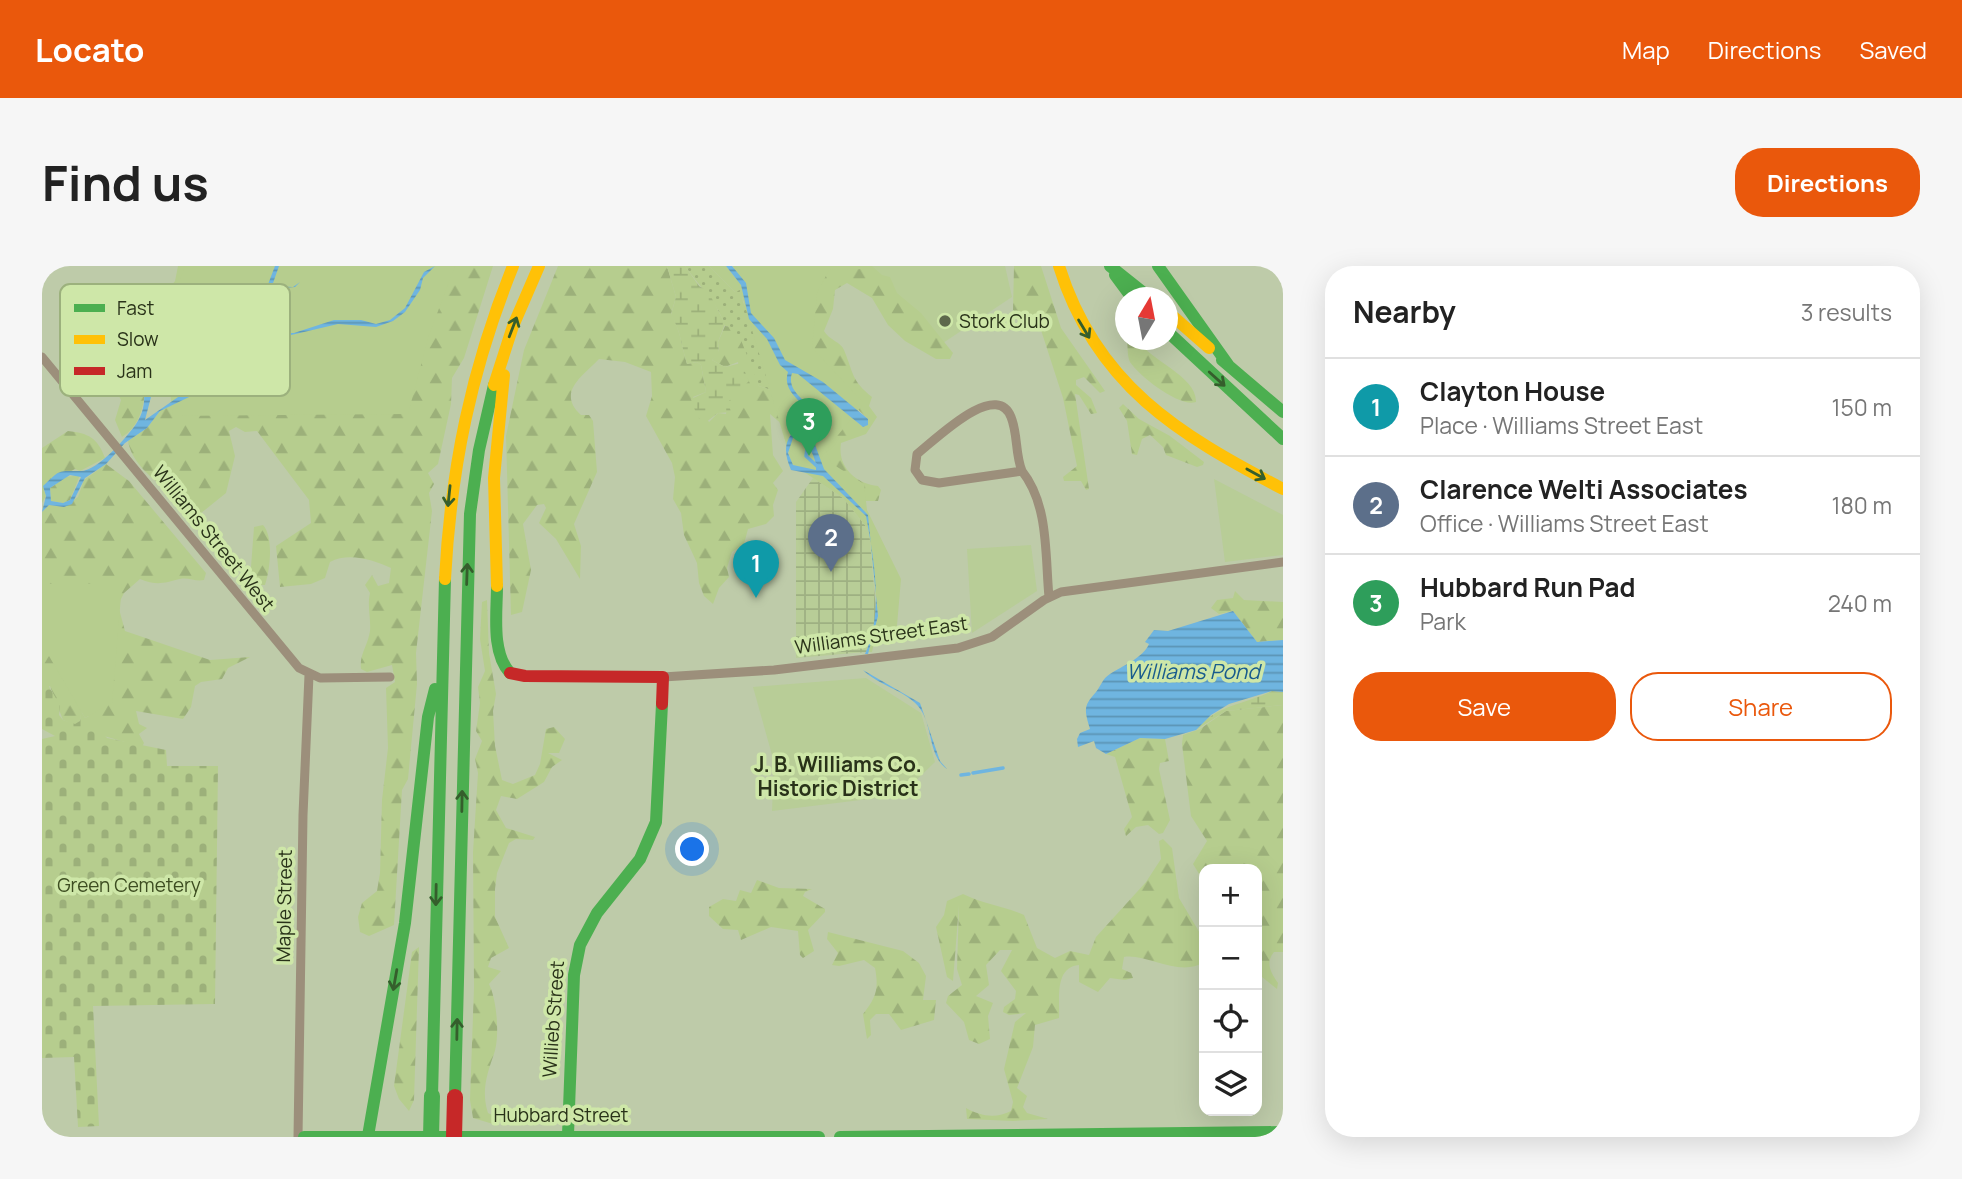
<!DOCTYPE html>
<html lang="en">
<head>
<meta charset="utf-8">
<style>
  body { margin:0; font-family:Manrope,sans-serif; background:#f6f6f6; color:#222 }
  .controls { position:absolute; right:21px; bottom:21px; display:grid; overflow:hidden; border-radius:14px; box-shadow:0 7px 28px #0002 }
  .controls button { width:63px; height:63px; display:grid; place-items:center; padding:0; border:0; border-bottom:2px solid #e0e0e0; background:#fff; color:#222; font:35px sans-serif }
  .compass { position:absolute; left:1073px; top:21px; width:63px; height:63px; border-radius:50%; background:#fff; box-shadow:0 7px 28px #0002; rotate:10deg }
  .you { position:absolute; left:651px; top:584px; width:24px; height:24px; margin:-18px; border:5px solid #fff; border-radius:50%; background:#1a73e8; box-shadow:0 0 0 10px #1a73e833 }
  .badge { display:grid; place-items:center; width:46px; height:46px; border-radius:50%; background:#ea580c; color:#fff; font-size:23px; font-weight:700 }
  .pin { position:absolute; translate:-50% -58px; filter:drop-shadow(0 2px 4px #0008) }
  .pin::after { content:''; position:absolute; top:37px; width:24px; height:21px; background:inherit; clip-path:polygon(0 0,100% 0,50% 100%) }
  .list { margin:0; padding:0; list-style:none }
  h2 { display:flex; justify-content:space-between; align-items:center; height:91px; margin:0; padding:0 28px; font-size:30px }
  h2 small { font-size:23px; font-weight:400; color:#767676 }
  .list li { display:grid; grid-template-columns:46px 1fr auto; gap:21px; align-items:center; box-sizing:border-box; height:98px; padding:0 28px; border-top:2px solid #e0e0e0 }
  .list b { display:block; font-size:26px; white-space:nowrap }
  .list p { margin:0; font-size:23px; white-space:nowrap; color:#767676 }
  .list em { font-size:23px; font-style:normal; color:#767676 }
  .actions { display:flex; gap:14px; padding:21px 28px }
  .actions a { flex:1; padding:16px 0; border:2px solid #ea580c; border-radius:28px; text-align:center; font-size:24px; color:#ea580c }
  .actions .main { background:#ea580c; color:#fff }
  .icon { flex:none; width:38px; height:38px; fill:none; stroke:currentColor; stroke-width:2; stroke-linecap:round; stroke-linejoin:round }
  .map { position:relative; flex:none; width:1241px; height:871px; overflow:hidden; border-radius:28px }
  header { display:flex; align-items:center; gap:42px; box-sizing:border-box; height:98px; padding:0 35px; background:#ea580c; color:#fff }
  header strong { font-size:33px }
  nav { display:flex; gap:38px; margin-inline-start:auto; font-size:24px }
  .intro { display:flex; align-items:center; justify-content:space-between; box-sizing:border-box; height:168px; padding:0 42px }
  h1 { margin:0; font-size:49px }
  .button { padding:18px 32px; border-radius:28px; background:#ea580c; color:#fff; font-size:24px; font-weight:700 }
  main { display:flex; gap:42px; padding:0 42px }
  aside { flex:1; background:#fff; border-radius:28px; box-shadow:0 7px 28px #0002 }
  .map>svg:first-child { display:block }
  .built { fill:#b8cd97 }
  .industrial { fill:url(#industrial-grid) }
  .grass { fill:url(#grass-dots) }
  .forest { fill:url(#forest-firs) }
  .wetland { fill:url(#wetland-marsh) }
  .cemetery { fill:url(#cemetery-stones) }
  .green { fill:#b6cd8e }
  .water { fill:url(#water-rules); fill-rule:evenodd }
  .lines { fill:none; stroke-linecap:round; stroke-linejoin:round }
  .stream { stroke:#6fb5e0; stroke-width:3.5 }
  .street { stroke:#9c8f7b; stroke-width:9 }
  .fast { stroke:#4caf50; stroke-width:12 }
  .slow { stroke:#ffc107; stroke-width:12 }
  .jam { stroke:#c62828; stroke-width:12 }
  .fast-bridge { stroke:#4caf50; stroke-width:16 }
  .jam-bridge { stroke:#c62828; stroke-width:16 }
  .oneway { stroke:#355e2c }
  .poi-dot { fill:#5d684b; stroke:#cee7a8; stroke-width:2.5 }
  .labels { text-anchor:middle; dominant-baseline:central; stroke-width:7; stroke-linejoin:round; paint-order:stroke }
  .poi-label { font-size:19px; fill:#293219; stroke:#cee7a8; text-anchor:start }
  .street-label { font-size:19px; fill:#293219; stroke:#cee7a8 }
  .park-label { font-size:19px; fill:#3d4d21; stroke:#cee7a8 }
  .water-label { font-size:21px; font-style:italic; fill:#195c8d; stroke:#cee7a8 }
  .neighbourhood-label { font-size:21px; font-weight:bold; fill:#293219; stroke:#cee7a8 }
  .key { fill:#cee7a8; stroke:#9cb17d; stroke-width:2 }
  .key-label { font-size:19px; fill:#293219 }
</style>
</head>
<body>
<header>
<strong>Locato</strong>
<nav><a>Map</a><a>Directions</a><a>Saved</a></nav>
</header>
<div class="intro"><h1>Find us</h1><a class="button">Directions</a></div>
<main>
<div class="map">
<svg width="1241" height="871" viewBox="0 0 1241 871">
  <defs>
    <pattern id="industrial-grid" width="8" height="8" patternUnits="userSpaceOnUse" patternTransform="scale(1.75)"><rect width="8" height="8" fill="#b8cd97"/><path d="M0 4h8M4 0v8" fill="none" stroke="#9eb082"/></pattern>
    <pattern id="grass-dots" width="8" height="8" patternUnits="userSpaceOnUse" patternTransform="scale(1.75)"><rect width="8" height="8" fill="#b6cd8e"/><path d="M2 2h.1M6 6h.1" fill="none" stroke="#9cb07a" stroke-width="1.8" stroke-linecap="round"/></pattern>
    <pattern id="forest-firs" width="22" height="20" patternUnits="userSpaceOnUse" patternTransform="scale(1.75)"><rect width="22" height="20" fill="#b6cd8e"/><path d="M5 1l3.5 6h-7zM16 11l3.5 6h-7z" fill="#9cb07a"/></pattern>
    <pattern id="wetland-marsh" width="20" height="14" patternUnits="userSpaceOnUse" patternTransform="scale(1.75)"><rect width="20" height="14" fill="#b6cd8e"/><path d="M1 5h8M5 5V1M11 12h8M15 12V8" fill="none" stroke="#9cb07a"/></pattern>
    <pattern id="cemetery-stones" width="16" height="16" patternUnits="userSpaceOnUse" patternTransform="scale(1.75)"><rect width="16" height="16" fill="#b6cd8e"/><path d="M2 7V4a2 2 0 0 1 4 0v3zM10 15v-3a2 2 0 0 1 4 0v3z" fill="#9cb07a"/></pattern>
    <pattern id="water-rules" width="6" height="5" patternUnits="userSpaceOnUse" patternTransform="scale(1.75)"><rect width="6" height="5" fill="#6fb5e0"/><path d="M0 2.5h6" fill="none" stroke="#5b94b5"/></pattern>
  </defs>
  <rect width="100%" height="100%" fill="#becba9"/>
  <!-- built -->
  <path class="built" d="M819 0H963L970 31 895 81Z
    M1172 213 1241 249V289L1183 296Z
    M989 279 995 325 930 367 925 283Z
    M824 412 879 447 893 496 859 529 730 545 732 496 711 421Z"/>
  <!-- industrial -->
  <path class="industrial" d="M771 212 801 232 827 264 834 344 832 364 824 386 754 392V236Z"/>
  <!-- grass -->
  <path class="grass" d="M643 0H667L693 26 699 19 701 36 714 62 729 124 717 120 686 60H683C676 37 656 19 643 0Z"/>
  <!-- forest -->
  <path class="forest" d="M136 0H233C211 15 123 68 113 84 98 112 111 152 80 171L73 154 79 134 66 109 63 94 78 77 85 78 93 70 123 65 116 36 133 15Z
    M393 0H451L422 92 410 112 409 138 396 198 386 207 392 218 387 227 390 245 374 387 375 418 366 513 360 524 352 659 327 670 318 666 316 651 320 637 335 625 338 607 340 534 346 482 344 422 353 416 350 399 325 406 319 403C317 389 326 379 328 365 329 352 325 340 328 327L323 319 330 309 336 320 347 317 349 302C331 294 307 286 288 296L283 312 269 318 238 321 234 280 269 257 267 234 215 165 203 166 194 161 187 165 193 190 184 227 148 256 142 238C123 220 91 204 86 175L105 162 118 145Z
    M516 0H625L634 31 629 48C638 62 640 82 645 98L655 96 659 99 664 126 651 131 667 156 676 147 684 148 686 135 700 120 696 96 683 101 670 94 677 85 676 76 683 60 690 61 699 74 717 120 729 124 742 160 728 148 731 189 741 205 731 217 736 224 731 239 732 250 724 258 706 263 702 278 690 286 685 302 687 311 677 322 671 338 662 330 657 317 655 297 642 269 639 247 631 233 633 211 630 197 604 150 610 130 609 106 583 96 557 93C541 110 514 126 539 149H547L551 155 555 206 532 258 539 280 538 313 514 273 497 257 504 242 502 238 495 239 481 258 489 304 480 346 469 349 464 170 482 84Z
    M667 0H684L699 19 698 24 693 26Z
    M783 0H830L840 9 848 11 855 27 879 47 911 87 908 93H894L863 75 846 59 830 32 805 17 793 24 791 43 782 65C787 74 799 76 802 84 812 108 809 114 830 131L827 140 835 151 824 168 799 177C795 202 815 218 836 220L839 224 836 235H823L779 188 803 146 821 161 826 153 712 43Z
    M972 0H999L1019 62 1063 125 1058 127 1042 111 1034 114V119L1049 132 1055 147 1049 148 1037 129 1033 128 1047 223 1044 224 1039 215H1022L1021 211 1035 200 1021 132 998 61 971 44Z
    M1085 74H1096C1108 95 1155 110 1154 136 1138 142 1097 110 1088 96 1085 90 1086 81 1085 74Z
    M1081 138 1097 153 1128 170 1162 196 1161 199 1155 201 1124 189 1121 181 1108 169 1100 173 1095 189 1090 188 1085 155 1077 142Z
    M26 165C46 167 56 172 63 192L38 205 33 203 1 220 4 230 0 237V182Z
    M64 198 87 215 164 307 162 314C154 316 146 311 138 313 122 317 115 320 98 313L82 327 76 339 83 365 168 394 208 391 186 402 180 413 159 416 153 420 149 441 141 453 94 445 97 458 105 462 97 468 102 477 100 481 62 470 40 442 38 455 33 459 21 454 8 420 0 424V246L7 239 22 241 36 231 42 214Z
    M38 209 28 234 21 237 9 235 8 222 24 211Z
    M221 259C232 271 228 305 223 319H211L208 314 212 261Z
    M1193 325 1202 334 1241 336V374L1215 376 1191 345 1177 348 1169 342 1175 334 1191 332Z
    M445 334 447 387 454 428 451 445 453 480 460 514 471 518 493 509 498 498 504 463 512 461 523 473 517 487H506L520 494 510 501 502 516 475 533 459 530 454 544 464 562 493 571 491 574 474 573 467 577 455 607 453 623V651L467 682 449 692 446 701 459 705 447 718C455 734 458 771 452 788 445 808 439 825 446 847L450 849 461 844 462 853 451 858 431 852 428 834 432 721 431 586 436 507 433 493 440 475 434 465 438 437 436 421 443 405 438 373 440 336Z
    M1241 439V686H1232C1223 697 1229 707 1236 717L1235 723 1215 707V603H1162V616L1151 598 1165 575 1149 550 1140 478 1141 469 1158 463 1184 445Z
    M1098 472 1123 473 1127 495 1118 497 1117 503 1128 554 1121 567 1117 568 1106 559 1094 561 1084 570 1082 563 1090 551 1073 491 1064 488Z
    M1121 573 1130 582 1137 632 1162 674V696C1138 712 1104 687 1082 691L1080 703 1089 707 1091 712 1083 714 1068 712 1056 726 1037 716V699C1012 701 1018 734 1017 752L993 759 991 781 975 822 985 830 981 841 985 847 1006 853 971 855 925 853 924 842C938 850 954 853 969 845L971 836 962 803 973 756 984 747 967 749 961 746 962 741 973 733 974 725 959 705 970 684H958L944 699 947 719 934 730 951 737 946 750 948 773 937 778 927 774 922 756 904 737 906 730 920 719 915 703 917 639 911 715 905 711 894 661 902 649 905 635 921 628C941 638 962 640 982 649L995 682 1013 692 1028 685 1047 689 1054 671 1104 616 1119 593 1117 575Z
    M715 614 737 622 770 623 763 626 761 630 783 643V646L766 664 772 685 761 692 758 689 756 665 729 661 699 674 696 664 681 663 667 650V641L681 633 694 635 698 624 709 627Z
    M786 666 861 685 877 697 884 710 881 734H894L892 754 859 764 847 748H834L828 754 829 769 825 773 821 748C834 732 837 723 833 702L822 694 797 700 790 699 796 687 785 673Z
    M377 681 372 834 367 845 357 833 352 820 370 686Z"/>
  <!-- wetland -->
  <path class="wetland" d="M625 0H643L657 20 666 25 683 58 676 76 677 87 670 94 683 101 699 97 707 115 686 136 689 146 676 147 663 157 655 150 649 133 664 126 659 99 655 96 645 98C640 82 638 62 629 49L634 31Z
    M1230 425 1241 426V439L1184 445 1154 464C1175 438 1202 439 1230 425Z"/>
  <!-- cemetery -->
  <path class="cemetery" d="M6 419 18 439 17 449 21 454 33 458 38 455 39 445 43 452 47 450 65 472 124 484 125 500H176L173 738 51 740 57 860 36 861 32 791 0 792V473L13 470 0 463V424Z"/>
  <!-- green -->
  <path class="green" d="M143 0H413L387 69 366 148 131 150 118 43 134 24Z
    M691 0H819L822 3 787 4 775 27 770 82 822 137 784 184 789 197 822 218 825 244 859 313 854 371 832 377 830 386H825L836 351 827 264 801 232 750 198Z
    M0 318H80L70 437 43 452 7 390 0 395Z"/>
  <!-- water -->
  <path class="water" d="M233 0H237L230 20 251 21 258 16 253 21 227 23 201 38H192L170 54 162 69H157L151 59 127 75 113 94 108 106 109 131 103 154 139 129 195 103 206 96 223 74 235 67H252L292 54H319L334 58 348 54 363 42 382 6 393 0 381 12 378 24 363 46 351 55 334 61 296 58 228 74 193 109 118 145 105 162 83 177 64 198 43 212 30 238 22 241 7 239 0 246 4 230 1 220C19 203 15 205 38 205 55 206 85 171 94 158 107 139 100 124 103 106 108 80 132 66 153 53L160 65 166 53 186 36 202 33 216 23 225 21ZM28 209 39 211 28 234 21 237 9 235 8 222Z
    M684 0H690L704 17 709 47 732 72 743 94 781 116 826 153V159L821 161 756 108 750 107C744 125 764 135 775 146L769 168 782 203 826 249 836 350 826 388H823C842 347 832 293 824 250L781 210 749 204C743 190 741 178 751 166L764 171 770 147C758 135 740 124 746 106L738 99 725 73 707 53 699 19ZM752 169C764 174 775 190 774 204L751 199 746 187Z
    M1191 345 1215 376 1241 374V426L1230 425 1187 438 1169 449 1154 464 1123 473 1098 472 1064 488 1054 482 1052 475 1036 481 1035 473 1038 467 1048 463C1041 441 1043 439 1054 426 1059 420 1060 413 1068 408 1080 400 1101 392 1107 378L1103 376 1112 364 1126 365Z
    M821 404 878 437 898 495 905 503C885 489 892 459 876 440 862 424 836 419 821 404Z"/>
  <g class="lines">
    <!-- stream -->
    <path class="stream" d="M766 176 764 190 776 201
      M931 507 961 502
      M919 509 927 508"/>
    <!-- street -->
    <path class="street" d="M0 91 257 402 278 412 348 411
      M980 205C973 188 976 168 969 151 954 113 893 174 875 188L873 204 880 214 897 217 980 205C1007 239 1003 289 1007 331
      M621 411 732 404 916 382 950 371 1002 334 1019 326 1241 296
      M256 871 261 549 267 409"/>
    <!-- fast -->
    <path class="fast" d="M1068 0 1108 32
      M1116 0 1187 100
      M1073 9 1090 32
      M1126 66 1241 173
      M1180 94 1241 146
      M455 320C455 347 449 386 468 407
      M390 830 403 313
      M413 831 428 248 437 184 452 119
      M526 869 532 709 538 679 555 647 598 593 614 556 620 438
      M326 870 363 657 386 451 393 423
      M262 871H777
      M798 871 1241 866"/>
    <!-- slow -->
    <path class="slow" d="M1017 0C1054 119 1136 168 1241 223
      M1126 46 1167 82
      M452 119 471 60 497 0
      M403 313C409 201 429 104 471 0
      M455 320 452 212 462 109"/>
    <!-- jam -->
    <path class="jam" d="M468 407 483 410 621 411 620 438"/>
    <!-- fast-bridge -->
    <path class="fast-bridge" d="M389 871 390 830"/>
    <!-- jam-bridge -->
    <path class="jam-bridge" d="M412 871 413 831"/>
  </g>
  <!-- one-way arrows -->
  <defs><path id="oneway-shaft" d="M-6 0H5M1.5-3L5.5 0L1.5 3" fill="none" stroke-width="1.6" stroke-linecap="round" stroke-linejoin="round" transform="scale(1.75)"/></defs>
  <g class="oneway">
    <use href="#oneway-shaft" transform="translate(471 61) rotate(-69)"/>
    <use href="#oneway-shaft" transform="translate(1042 63) rotate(59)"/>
    <use href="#oneway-shaft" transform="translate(1175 113) rotate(42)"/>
    <use href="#oneway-shaft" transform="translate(1214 208) rotate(29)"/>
    <use href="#oneway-shaft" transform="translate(407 230) rotate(96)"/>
    <use href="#oneway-shaft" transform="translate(425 308) rotate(-88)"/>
    <use href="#oneway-shaft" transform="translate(420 535) rotate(-89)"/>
    <use href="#oneway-shaft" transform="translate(394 629) rotate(91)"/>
    <use href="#oneway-shaft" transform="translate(353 714) rotate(100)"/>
    <use href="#oneway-shaft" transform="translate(415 763) rotate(-89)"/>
  </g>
  <!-- markers -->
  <circle class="poi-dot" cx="903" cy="55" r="7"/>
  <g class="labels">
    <!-- poi labels -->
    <g class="poi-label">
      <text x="917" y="55">Stork Club</text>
    </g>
    <!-- street labels -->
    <g class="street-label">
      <text transform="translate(172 272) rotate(51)">Williams Street West</text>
      <text transform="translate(839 369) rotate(-8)">Williams Street East</text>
      <text transform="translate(242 640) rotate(-89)">Maple Street</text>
      <text transform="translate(511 753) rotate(-86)">Willieb Street</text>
      <text x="519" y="849">Hubbard Street</text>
    </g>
    <!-- park labels -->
    <g class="park-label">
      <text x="87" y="619">Green Cemetery</text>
    </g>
    <!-- water labels -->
    <g class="water-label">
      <text x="1151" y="405">Williams Pond</text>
    </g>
    <!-- neighbourhood labels -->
    <g class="neighbourhood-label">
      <text x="796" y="498">J. B. Williams Co.<tspan x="796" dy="24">Historic District</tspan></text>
    </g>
  </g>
  <!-- legend -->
  <rect x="18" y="18" width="230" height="112" rx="10" class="key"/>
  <rect x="32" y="38" width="31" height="8" fill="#4caf50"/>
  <rect x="32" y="69" width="31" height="9" fill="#ffc107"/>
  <rect x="32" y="101" width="31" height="8" fill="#c62828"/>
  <g class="key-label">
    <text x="75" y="49">Fast</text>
    <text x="75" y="80">Slow</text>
    <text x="75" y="112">Jam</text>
  </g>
</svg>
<div class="controls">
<button>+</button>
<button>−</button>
<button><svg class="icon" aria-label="locate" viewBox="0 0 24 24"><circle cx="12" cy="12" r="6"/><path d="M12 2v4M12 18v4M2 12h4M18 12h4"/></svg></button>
<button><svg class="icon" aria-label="layers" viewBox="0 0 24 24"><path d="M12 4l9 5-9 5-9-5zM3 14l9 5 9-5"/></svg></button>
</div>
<svg class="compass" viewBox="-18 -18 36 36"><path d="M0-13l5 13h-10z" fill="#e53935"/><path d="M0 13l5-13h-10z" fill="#767676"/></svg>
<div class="you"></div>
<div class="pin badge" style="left:714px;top:332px;background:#0f9aa8">1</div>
<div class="pin badge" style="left:789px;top:306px;background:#5c6f8a">2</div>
<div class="pin badge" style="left:767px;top:190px;background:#2e9e5b">3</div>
</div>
<aside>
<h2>Nearby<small>3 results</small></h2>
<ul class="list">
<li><span class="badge" style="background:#0f9aa8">1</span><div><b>Clayton House</b><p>Place · Williams Street East</p></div><em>150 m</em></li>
<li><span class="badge" style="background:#5c6f8a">2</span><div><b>Clarence Welti Associates</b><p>Office · Williams Street East</p></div><em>180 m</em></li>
<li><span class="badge" style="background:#2e9e5b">3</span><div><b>Hubbard Run Pad</b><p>Park</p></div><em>240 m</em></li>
</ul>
<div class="actions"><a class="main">Save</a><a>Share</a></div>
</aside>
</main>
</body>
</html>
